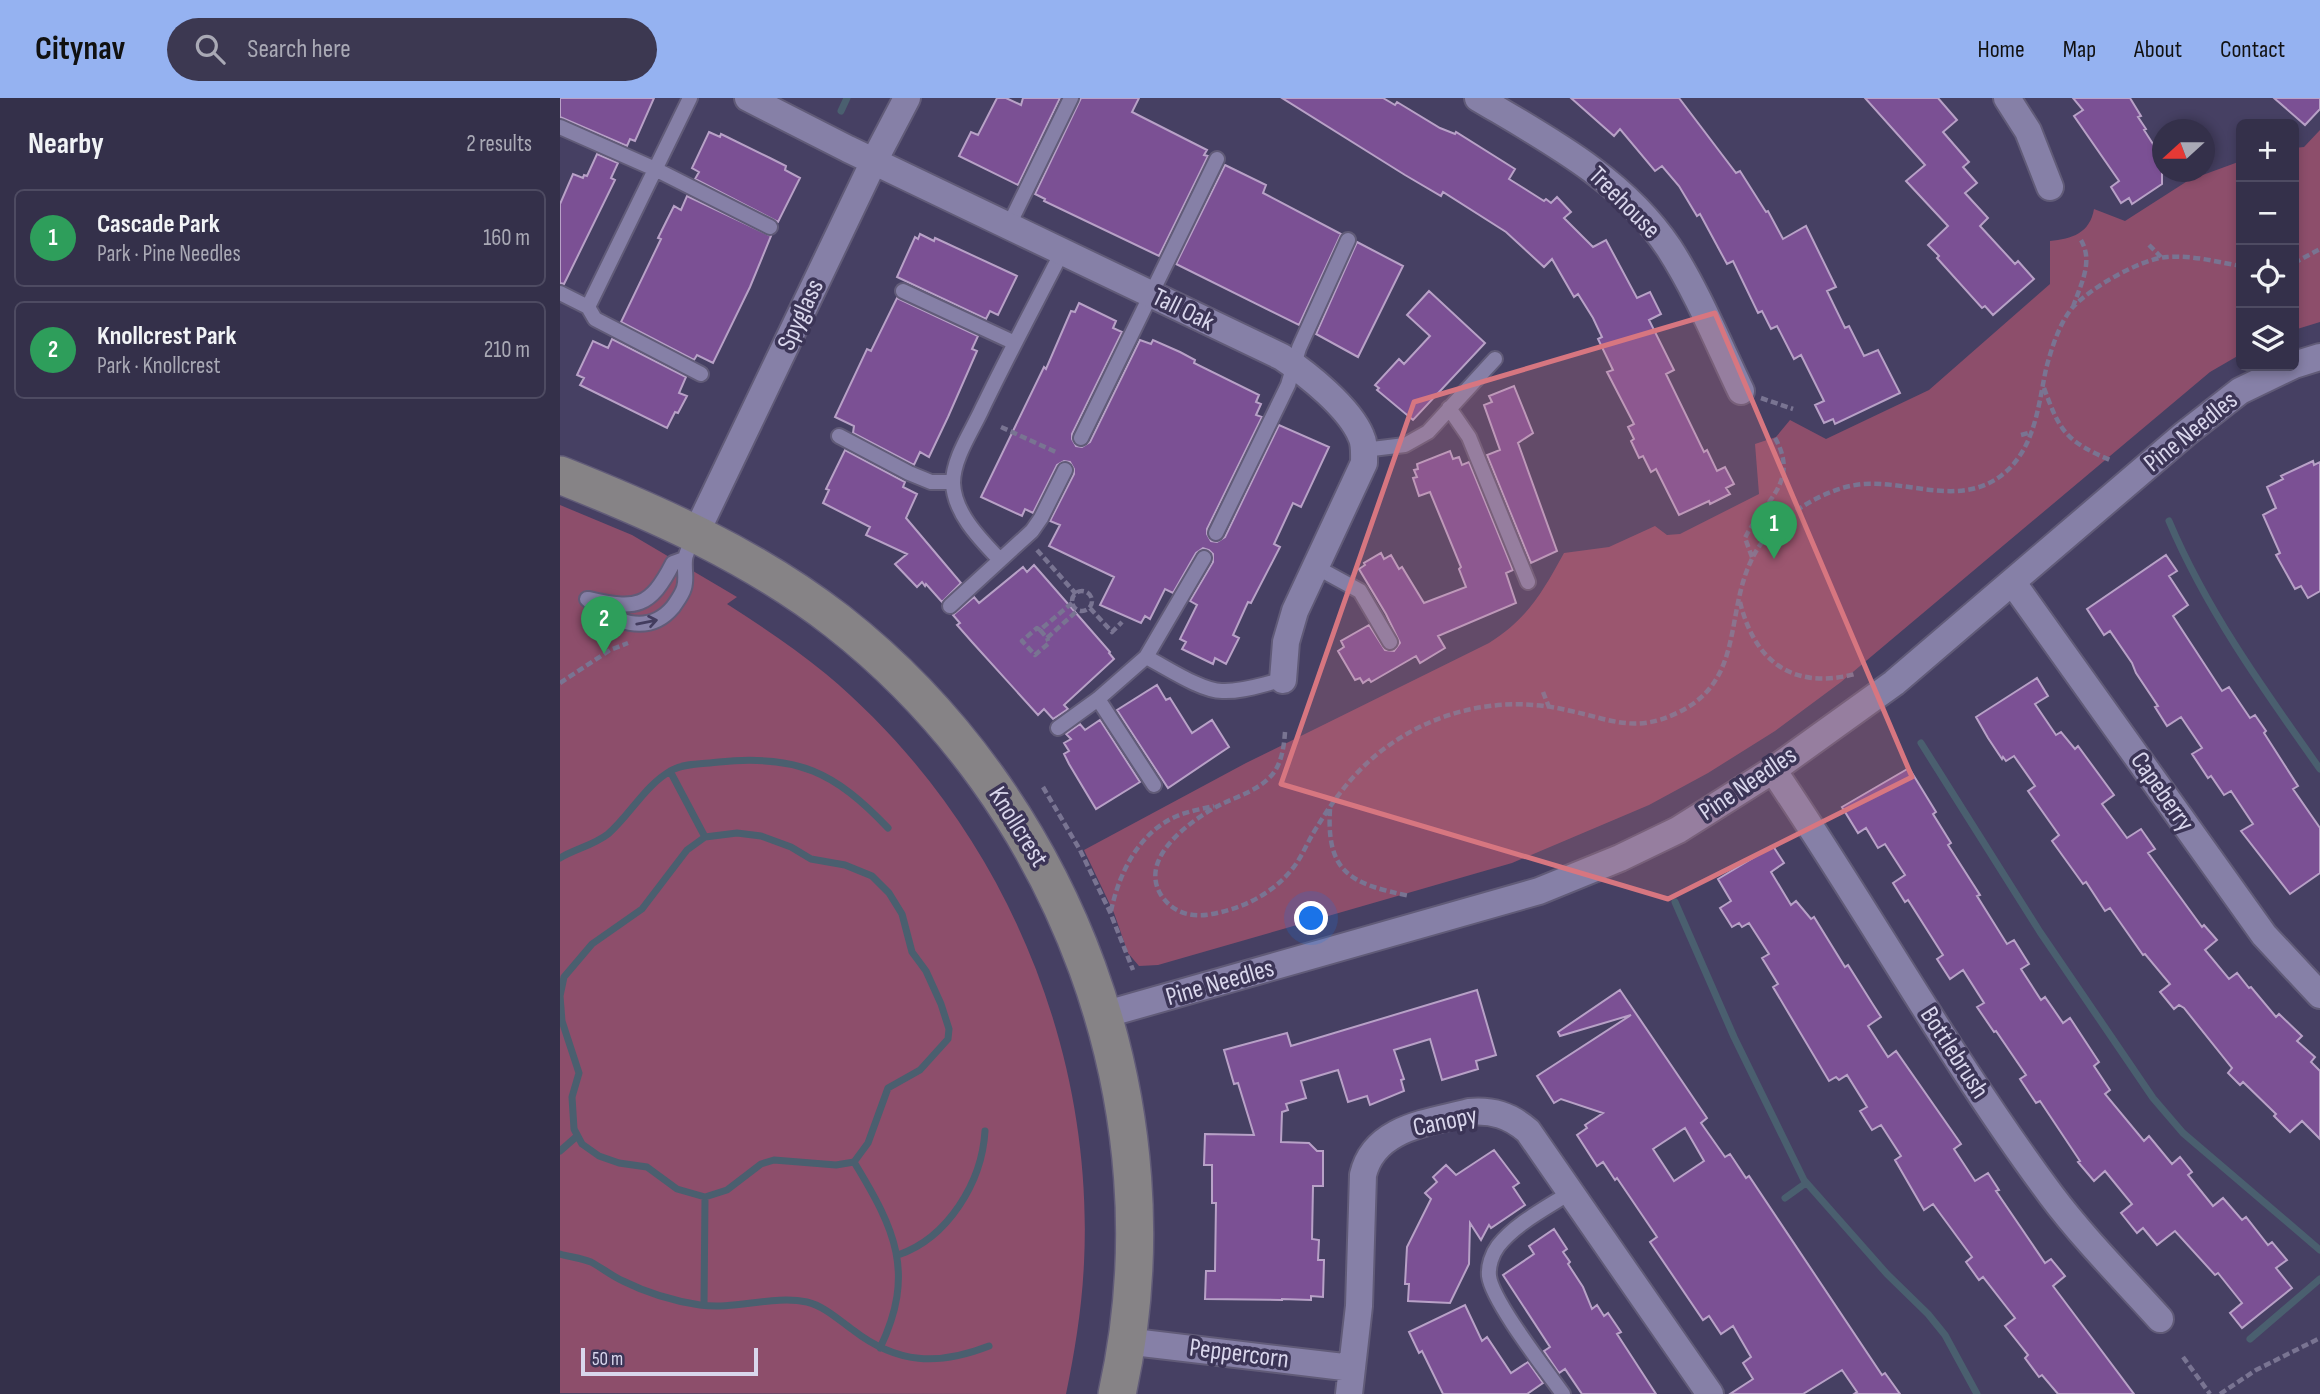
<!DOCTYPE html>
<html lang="en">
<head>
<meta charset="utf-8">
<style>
  body { margin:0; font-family:"Sofia Sans Condensed",sans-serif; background:#3c3851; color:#f1f3f6 }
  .controls { position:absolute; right:21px; top:21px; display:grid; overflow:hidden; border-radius:10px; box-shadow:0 4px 10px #0003 }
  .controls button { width:63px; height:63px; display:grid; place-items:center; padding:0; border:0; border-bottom:2px solid #4e4b62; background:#34304a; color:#f1f3f6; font:35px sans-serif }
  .compass { position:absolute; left:1592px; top:21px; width:63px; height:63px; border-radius:50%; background:#34304a; box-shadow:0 4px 10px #0003; rotate:249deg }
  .scale { position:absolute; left:21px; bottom:18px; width:177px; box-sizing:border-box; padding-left:7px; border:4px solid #d9d6ec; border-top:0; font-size:19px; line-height:24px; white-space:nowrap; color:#d9d6ec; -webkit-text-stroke:5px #3c3557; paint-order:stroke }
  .you { position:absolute; left:752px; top:821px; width:24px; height:24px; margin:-18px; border:5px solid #fff; border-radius:50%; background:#1a73e8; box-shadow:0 0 0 10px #1a73e833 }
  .badge { display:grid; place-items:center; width:46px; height:46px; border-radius:50%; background:#95b2f1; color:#fff; font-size:23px; font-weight:700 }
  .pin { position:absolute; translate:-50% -58px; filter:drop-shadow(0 2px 4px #0008) }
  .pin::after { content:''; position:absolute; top:37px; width:24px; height:21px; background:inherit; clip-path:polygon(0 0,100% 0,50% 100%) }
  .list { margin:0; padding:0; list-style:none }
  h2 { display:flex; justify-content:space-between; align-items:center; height:91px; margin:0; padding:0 28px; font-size:30px }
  h2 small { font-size:23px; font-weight:400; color:#a9a9b5 }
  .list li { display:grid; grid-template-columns:46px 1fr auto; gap:21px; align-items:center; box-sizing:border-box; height:98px; margin:0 14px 14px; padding:0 14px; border:2px solid #4e4b62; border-radius:10px }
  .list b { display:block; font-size:26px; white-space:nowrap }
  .list p { margin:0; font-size:23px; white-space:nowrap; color:#a9a9b5 }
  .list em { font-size:23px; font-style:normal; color:#a9a9b5 }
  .icon { flex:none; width:38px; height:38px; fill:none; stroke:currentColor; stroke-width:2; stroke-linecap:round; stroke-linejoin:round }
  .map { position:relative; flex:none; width:1760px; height:1296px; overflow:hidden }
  header { display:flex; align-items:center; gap:42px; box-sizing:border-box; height:98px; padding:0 35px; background:#95b2f1; color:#111 }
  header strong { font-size:33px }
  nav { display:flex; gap:38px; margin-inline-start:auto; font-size:24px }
  .search { width:490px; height:63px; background:#3c3851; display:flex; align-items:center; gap:18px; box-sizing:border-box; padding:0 24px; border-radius:38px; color:#a9a9b5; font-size:26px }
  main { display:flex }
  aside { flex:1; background:#34304a }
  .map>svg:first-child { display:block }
  .green { fill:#8d4e6b }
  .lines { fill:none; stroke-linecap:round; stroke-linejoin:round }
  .stream { stroke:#4a5f6f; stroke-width:7 }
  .building { fill:#7b5094; stroke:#b8a1c7; stroke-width:2; fill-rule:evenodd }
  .lane-casing { stroke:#615b78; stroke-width:18 }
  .street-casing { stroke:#615b78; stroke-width:30 }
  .secondary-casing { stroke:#615b78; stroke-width:40 }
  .path { stroke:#797492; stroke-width:4.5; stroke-dasharray:7 3.5; stroke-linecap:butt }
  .lane { stroke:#8680a7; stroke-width:14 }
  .street { stroke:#8680a7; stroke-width:26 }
  .secondary { stroke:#868386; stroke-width:37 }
  .oneway { stroke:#433c5f }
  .marked { fill:#d77680; fill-opacity:0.2; stroke:#d77680; stroke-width:5; stroke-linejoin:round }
  .labels { text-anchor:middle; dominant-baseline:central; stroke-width:7; stroke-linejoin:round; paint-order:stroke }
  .street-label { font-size:26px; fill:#d9d6ec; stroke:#3c3557 }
</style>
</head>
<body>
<header>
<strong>Citynav</strong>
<div class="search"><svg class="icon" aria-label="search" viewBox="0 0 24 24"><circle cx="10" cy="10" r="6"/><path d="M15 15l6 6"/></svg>Search here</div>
<nav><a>Home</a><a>Map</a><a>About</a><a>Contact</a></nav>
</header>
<main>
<aside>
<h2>Nearby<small>2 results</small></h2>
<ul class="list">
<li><span class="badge" style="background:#2e9e5b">1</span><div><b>Cascade Park</b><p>Park · Pine Needles</p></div><em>160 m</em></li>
<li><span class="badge" style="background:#2e9e5b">2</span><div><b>Knollcrest Park</b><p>Park · Knollcrest</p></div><em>210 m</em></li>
</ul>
</aside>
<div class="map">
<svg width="1760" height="1296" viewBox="0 0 1760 1296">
  <rect width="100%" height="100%" fill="#464063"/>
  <!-- green -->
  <path class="green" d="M1760 32V224L1734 232V50L1744 49Z
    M1681 63V256L1650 274 1281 584 1215 633 1148 675 1089 707 952 765 598 867 579 868 568 855 554 815 524 752 686 665 929 545C968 520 982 495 1004 455L1049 449 1095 428 1107 437 1120 436 1199 396 1195 346 1216 339 1230 322 1266 341 1369 292 1490 186V143C1512 141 1530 135 1534 111L1565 123 1629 82Z
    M0 407 72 437 177 499 167 506C201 528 235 550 266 576 437 719 535 942 524 1165 522 1209 515 1253 506 1296L0 1295Z"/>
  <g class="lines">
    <!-- stream -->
    <path class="stream" d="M281 13 287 0
      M1609 423C1647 513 1704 592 1760 671
      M1361 645 1480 834 1593 1000 1623 1035 1760 1152
      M110 673 145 739
      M177 735 201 738 231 749 251 761 285 767 312 778 329 795 342 816 352 854 366 873 381 906 389 931 388 941 360 972 328 990 308 1045 294 1064 276 1067 214 1062 201 1066 167 1092 145 1099 117 1091 87 1069 59 1065 39 1058 22 1046 14 1031 12 999 19 975 2 923 0 898 4 879 32 846 82 811 127 752 145 739Z
      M0 760C15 751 34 747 48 736 70 717 85 687 112 672 125 665 144 666 159 664 237 656 275 674 328 730
      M1115 804 1174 939 1244 1082 1327 1176 1368 1216 1385 1237 1417 1296
      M0 1053 16 1039
      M294 1064C335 1131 356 1175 320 1250
      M1225 1100 1246 1085
      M0 1156C10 1159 21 1160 31 1164 42 1170 52 1178 63 1183 87 1195 114 1203 140 1207 175 1212 213 1197 247 1204 264 1208 279 1222 293 1232 337 1266 378 1268 429 1248
      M338 1157C388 1140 422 1084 425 1033
      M144 1207 145 1099
      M1690 1241 1760 1181"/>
  </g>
  <!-- building -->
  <path class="building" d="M0 0H94L75 43 70 41 67 48 0 19Z
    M437 0H446L461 7 463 0H500L458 87 399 58 411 34 418 37Z
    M521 0H579L572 14 647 52 644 57 648 58 599 158 484 103 485 101 475 96Z
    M722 0H823L835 7 837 4 880 30 895 36 896 34 955 71 949 81 984 103 986 101 991 105 997 99 1011 114 1004 120 1033 149 1046 142 1077 200 1090 194 1101 216 1089 222 1114 272 1106 276 1144 354 1147 352 1157 373 1165 369 1174 386 1166 390 1170 396 1150 406 1149 403 1119 417 1096 371 1091 374 1083 358 1079 360 1071 343 1074 341 1068 329 1074 326 1047 274 1053 272 1038 241 1042 239 1033 220 1018 196 1014 199 992 161 984 169 946 134 883 94 881 98 845 77Z
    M1011 0H1119L1176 75 1180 73 1206 114 1208 113 1223 141 1246 128 1276 189 1267 193 1285 230 1289 228 1304 258 1318 252 1340 295 1275 326 1273 321 1264 325 1255 307 1264 303 1241 257 1234 261 1217 228 1211 231 1202 213 1198 215 1173 163 1167 166 1140 116 1137 118 1119 88 1102 68 1095 73 1060 31 1054 38Z
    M1305 0H1378L1397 22 1383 34 1409 64 1403 69 1417 85 1405 95 1428 120 1420 128 1455 166 1458 163 1474 181 1433 217 1425 208 1422 210 1377 160 1379 158 1368 147 1388 128 1346 83 1365 67Z
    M1513 0H1570L1581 18 1578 19 1586 31 1584 32 1602 60V86L1572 106 1569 100 1561 105 1551 89 1559 83 1514 18 1523 12Z
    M1714 0H1760V11L1745 27Z
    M149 34 160 39 161 36 210 60 226 68 225 72 240 80 218 124 135 81 139 74 132 70Z
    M37 56 58 65 51 80 55 82 4 186 0 185V106L13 76 23 80 24 77 27 78Z
    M665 67 706 87 703 95 781 136 739 227 616 166Z
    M127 98 211 138 190 189 153 265 137 257 134 262 61 224 101 141 98 140 114 108 121 112Z
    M360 136 374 143 375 140 457 178 438 217 430 213 426 221 337 179 355 139 358 141Z
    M797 144 843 168 798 259 756 236Z
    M869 193 925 245 853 322 817 292 819 290 815 287 839 261 844 266 870 238 847 217Z
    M337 200 418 238 412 251 417 253 388 319 369 359 360 354 354 367 293 335 294 328 275 319 307 251 311 253Z
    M519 205 556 223 553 230 562 234 512 336V341L516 348 522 349 530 344 580 242 591 246 593 242 620 254 635 262 634 265 699 297 696 304 701 306 696 317 702 319 647 431V436L651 443 657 444 665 439 719 327 769 349 741 409 733 405 714 446 720 449 691 505 688 504 673 537 679 540 666 566 655 560 653 566 622 551 626 544 620 541 637 507 630 503 653 464V456L649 452 643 450 636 455 613 495 605 491 590 521 585 518 581 525 540 507 554 479 489 448 500 427 490 423 514 376V371L510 364 504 363 497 367 473 415 465 411 462 418 421 399 484 269 486 271 511 213 515 214Z
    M52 241 126 279 119 295 127 298 118 315 115 314 107 330 20 287 24 280 17 277 33 243 48 250Z
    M954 288 973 335 958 345 997 453 971 465 927 357 940 352 924 307 932 304 929 298Z
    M285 352 345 384 343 389 357 396 346 420 401 485 382 504 366 486 365 488 362 484 357 489 335 466 347 456 306 437 310 429 263 405 269 392 266 391Z
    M890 353 893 361 899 359 902 367 909 364 953 472 946 475 956 505 878 538 885 550 860 565 856 558 811 584 809 581 803 585 800 580 795 582 778 553 784 549 781 543 809 527 825 552 834 553 840 545 826 516 799 471 805 467 804 465 821 455 824 461 831 457 839 471 842 469 864 505 906 489 899 471 901 469 870 394 859 398 853 380 857 379 854 372 858 371 857 366Z
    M1753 363 1754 367 1760 364V493L1748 500 1741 488 1735 491 1716 457 1720 455 1703 417 1716 410 1707 389 1723 381 1721 378Z
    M1606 457 1617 473 1609 478 1628 507 1613 518 1662 593 1669 589 1690 620 1695 617 1706 633 1704 635 1738 688 1733 691 1760 730V775L1730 796 1681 733 1693 726 1671 693 1664 697 1651 678 1648 680 1632 656 1642 650 1621 619 1607 628 1595 609 1598 608 1576 575 1572 565 1550 533 1544 537 1527 511Z
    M474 467 550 554 549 555 554 561 504 607 508 611 493 621 484 611 478 617 412 544 397 527 400 525 393 517 414 499 419 505 463 469 467 474Z
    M1477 580 1488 598 1475 606 1496 637 1501 634 1515 651 1518 648 1554 697 1542 706 1567 740 1581 731 1595 751 1588 755 1642 829 1644 827 1657 842 1645 852 1669 881 1677 875 1689 890 1691 889 1716 919 1719 916 1742 938 1737 943 1755 959 1751 964 1760 973V1041L1742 1023 1730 1034 1714 1018 1716 1016 1683 984 1680 987 1668 975 1672 970 1624 910 1619 907 1614 911 1600 894 1610 886 1585 856 1583 857 1550 810 1545 813 1526 784 1523 786 1492 743 1499 737 1468 693 1475 688 1454 658 1446 663 1443 659 1442 661 1428 640 1416 619Z
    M597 587 606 602 610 600 632 635 652 622 669 649 608 690 557 612Z
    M540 622 580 684 536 711 509 666 504 656 509 653 504 645 511 641 506 636 520 626 525 632Z
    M1349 670 1376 714 1373 716 1391 745 1388 747 1420 797 1417 798 1447 846 1454 842 1469 866 1461 871 1481 902 1485 899 1503 925 1510 920 1539 964 1534 968 1550 992 1545 996 1584 1043 1589 1038 1612 1066 1620 1059 1632 1074 1628 1077 1653 1108 1663 1100 1682 1122 1686 1119 1708 1147 1712 1144 1727 1162 1716 1170 1732 1190 1682 1230 1670 1215 1682 1205 1658 1175 1655 1177 1615 1133 1597 1147 1583 1130 1577 1135 1561 1115 1572 1106 1545 1073 1534 1083 1518 1064 1520 1063 1480 1003 1476 1005 1460 981 1466 977 1436 933 1434 934 1417 909 1424 905 1403 872 1390 881 1377 861 1383 857 1348 802 1345 804 1333 785 1345 777 1325 746 1318 750 1306 730 1298 735 1282 709Z
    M1213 748 1224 765 1211 774 1231 807 1236 803 1251 821 1254 819 1285 869 1288 867 1312 905 1321 919 1308 928 1328 959 1336 953 1401 1046 1394 1051 1415 1083 1428 1075 1439 1092 1436 1093 1485 1165 1491 1161 1505 1178 1493 1188 1574 1296H1498L1482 1277 1479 1279 1465 1260 1468 1257 1445 1228 1455 1220 1423 1179 1419 1182 1406 1164 1412 1159 1373 1106 1364 1112 1335 1062 1341 1058 1321 1027 1312 1032 1300 1013 1307 1009 1287 977 1279 982 1276 979 1269 983 1213 889 1218 886 1202 860 1209 856 1189 825 1182 829 1179 825 1172 829 1160 810 1171 803 1158 781Z
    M917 892 936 957 916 963 918 971 882 982 870 941 834 952 844 981 841 982 844 993 810 1007 807 998 788 1004 778 972 741 983 746 1000 726 1006 728 1012 722 1014 721 1044 749 1045 757 1053H763V1088H753L752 1141 759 1142 758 1162H764L763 1199 751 1198V1202L722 1201V1202L645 1201 646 1173H655L656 1105H652V1067H644L645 1036 694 1037 678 985 674 986 664 952 727 935 731 948Z
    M1060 892 1147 1020 1141 1025 1165 1059 1170 1056 1186 1080 1189 1078 1322 1277 1325 1275 1340 1296H1294L1297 1294 1282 1272 1243 1296H1170L1193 1281 1183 1265 1191 1259 1173 1228 1161 1236 1149 1218 1143 1222 1090 1144 1097 1139 1057 1080 1055 1082 1043 1064 1037 1068 1017 1037 1027 1030 1025 1027 1043 1015 1001 1001 994 1005 977 978 1071 917 1000 938 998 934ZM1125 1030 1144 1063 1114 1083 1093 1051Z
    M934 1052 959 1085 953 1089 965 1107 931 1130 929 1127 921 1142 910 1125 909 1166 890 1205 848 1203 849 1186H845L847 1149 871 1101 865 1095 877 1084 873 1079 886 1067 896 1077Z
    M994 1131 1007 1151 1003 1154 1010 1164 1008 1166 1023 1189 1032 1211 1037 1207 1044 1218 1048 1215 1061 1234 1057 1236 1096 1296H1022L1005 1271 999 1275 984 1253 990 1249 943 1177 974 1156 969 1148Z
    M905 1207 922 1243 927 1239 951 1275 968 1264 983 1285 967 1296H883L862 1253 859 1255 849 1234Z"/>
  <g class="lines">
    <defs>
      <path id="lane" d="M0 29 95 71 210 129
        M449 127 511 0
        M343 193 455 245
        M0 195 28 209 35 221 141 276
        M28 209 130 0
        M889 310 909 339 968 484
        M279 338 349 375 371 384H393
        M521 340 657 61
        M804 352 845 347 868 334 935 261
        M656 435 728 287 739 250 788 142
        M440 462C420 441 394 415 393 385 393 360 412 333 422 311 448 257 476 205 503 152
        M756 469 800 493 830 544
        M27 501C51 524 88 539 113 509 117 503 122 497 124 490 127 481 124 472 125 462 125 455 132 445 135 437
        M29 501C76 512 90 510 113 465L124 461
        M390 508 472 433 481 420 505 372
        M586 559C606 569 641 593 662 593 683 594 703 586 723 582
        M538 601 594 687
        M498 630 538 601 586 559 644 460
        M1003 1296C986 1272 932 1203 929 1178 928 1168 932 1156 938 1148 956 1125 988 1109 1011 1094"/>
      <path id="street" d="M188 0 288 51 722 259C747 276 789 309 801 338 805 346 804 356 804 365L735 513 726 544 723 582
        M918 0C987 41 1063 81 1109 150 1138 195 1158 245 1181 293
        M1447 0 1468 33 1490 89
        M1734 267 1760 259
        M136 435 314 63 347 0
        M1453 485 1704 837 1760 897
        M1213 672C1308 812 1390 961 1491 1097 1524 1141 1563 1180 1600 1221
        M543 917 979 793 1060 760 1118 732 1213 672 1334 585 1625 336 1680 293 1732 268
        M565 1243 792 1270
        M789 1296 799 1208 803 1077C814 1029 868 1025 909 1014 932 1012 950 1017 968 1033L1150 1296"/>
      <path id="secondary" d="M0 377C98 416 193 458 277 523 507 703 621 1010 557 1296"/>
    </defs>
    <!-- lane casing -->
    <use href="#lane" class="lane-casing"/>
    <!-- street casing -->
    <use href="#street" class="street-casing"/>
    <!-- secondary casing -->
    <use href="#secondary" class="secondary-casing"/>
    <!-- path -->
    <path class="path" d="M1589 147 1601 159
      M1734 165 1760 151
      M1513 209C1521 185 1535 162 1519 139
      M1484 290C1500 334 1506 343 1550 362
      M1201 300 1233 311
      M441 329 498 355
      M1461 337 1472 334
      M477 452 516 496
      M1192 459 1185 440C1202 404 1241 385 1215 340
      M512 503a10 10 0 1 1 20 0a10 10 0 1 1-20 0Z
      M1180 504C1195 565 1234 592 1295 576
      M512 505 480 532 487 540 518 512
      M530 510 552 534 562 524
      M480 532 477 530 462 543 475 557 489 545 487 540
      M0 585 50 552 68 545
      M983 594 989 609
      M725 634C724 650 721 669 709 680 695 694 675 699 658 708 630 723 578 760 601 797 613 815 631 820 652 816 685 810 716 794 736 766 744 754 749 741 757 729 775 699 798 669 828 648 881 610 947 597 1011 613 1052 622 1075 635 1117 615 1184 584 1165 517 1191 463 1197 449 1209 434 1221 424 1244 405 1275 388 1304 386 1352 383 1400 409 1442 377 1475 351 1478 309 1486 271 1491 252 1499 226 1512 210 1530 190 1580 161 1607 159 1632 157 1657 164 1681 168
      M483 689 520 752 550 814 573 872
      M770 711C766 776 792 786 850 798
      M551 813C559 775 579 734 617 718 629 713 642 711 654 708
      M1623 1259 1650 1296
      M1660 1296 1696 1272 1760 1240"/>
    <!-- lane -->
    <use href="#lane" class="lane"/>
    <!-- street -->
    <use href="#street" class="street"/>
    <!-- secondary -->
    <use href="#secondary" class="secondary"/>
  </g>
  <!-- one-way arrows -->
  <defs><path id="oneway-shaft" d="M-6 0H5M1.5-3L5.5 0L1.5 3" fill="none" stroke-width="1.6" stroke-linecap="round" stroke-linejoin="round" transform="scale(1.75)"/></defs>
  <use class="oneway" href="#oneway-shaft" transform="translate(87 524) rotate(-11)"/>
  <!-- marked area -->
  <path class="marked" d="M1155 215 1352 679 1108 801 721 686 854 304Z"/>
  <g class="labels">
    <!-- street labels -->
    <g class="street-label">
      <text transform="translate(1064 105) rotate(45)">Treehouse</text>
      <text transform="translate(623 212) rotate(26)">Tall Oak</text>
      <text transform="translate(241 217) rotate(-65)">Spyglass</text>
      <text transform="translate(1631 334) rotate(-39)">Pine Needles</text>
      <text transform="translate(1188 686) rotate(-34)">Pine Needles</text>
      <text transform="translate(1602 694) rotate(55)">Capeberry</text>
      <text transform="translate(458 729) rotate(58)">Knollcrest</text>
      <text transform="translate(660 885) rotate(-16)">Pine Needles</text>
      <text transform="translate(1394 955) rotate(57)">Bottlebrush</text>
      <text transform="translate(885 1024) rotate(-12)">Canopy</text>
      <text transform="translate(679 1256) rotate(7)">Peppercorn</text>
    </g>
  </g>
</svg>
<div class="controls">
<button>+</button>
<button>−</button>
<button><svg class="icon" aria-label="locate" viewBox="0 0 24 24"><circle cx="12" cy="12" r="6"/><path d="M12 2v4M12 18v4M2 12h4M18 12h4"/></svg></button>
<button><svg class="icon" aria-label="layers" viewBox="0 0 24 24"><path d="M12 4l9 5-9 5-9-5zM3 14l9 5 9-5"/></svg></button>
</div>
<svg class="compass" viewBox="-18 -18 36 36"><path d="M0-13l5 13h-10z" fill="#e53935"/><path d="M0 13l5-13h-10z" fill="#a9a9b5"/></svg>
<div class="scale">50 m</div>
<div class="you"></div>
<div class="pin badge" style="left:1214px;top:461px;background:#2e9e5b">1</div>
<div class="pin badge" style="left:44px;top:556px;background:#2e9e5b">2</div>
</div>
</main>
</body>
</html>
